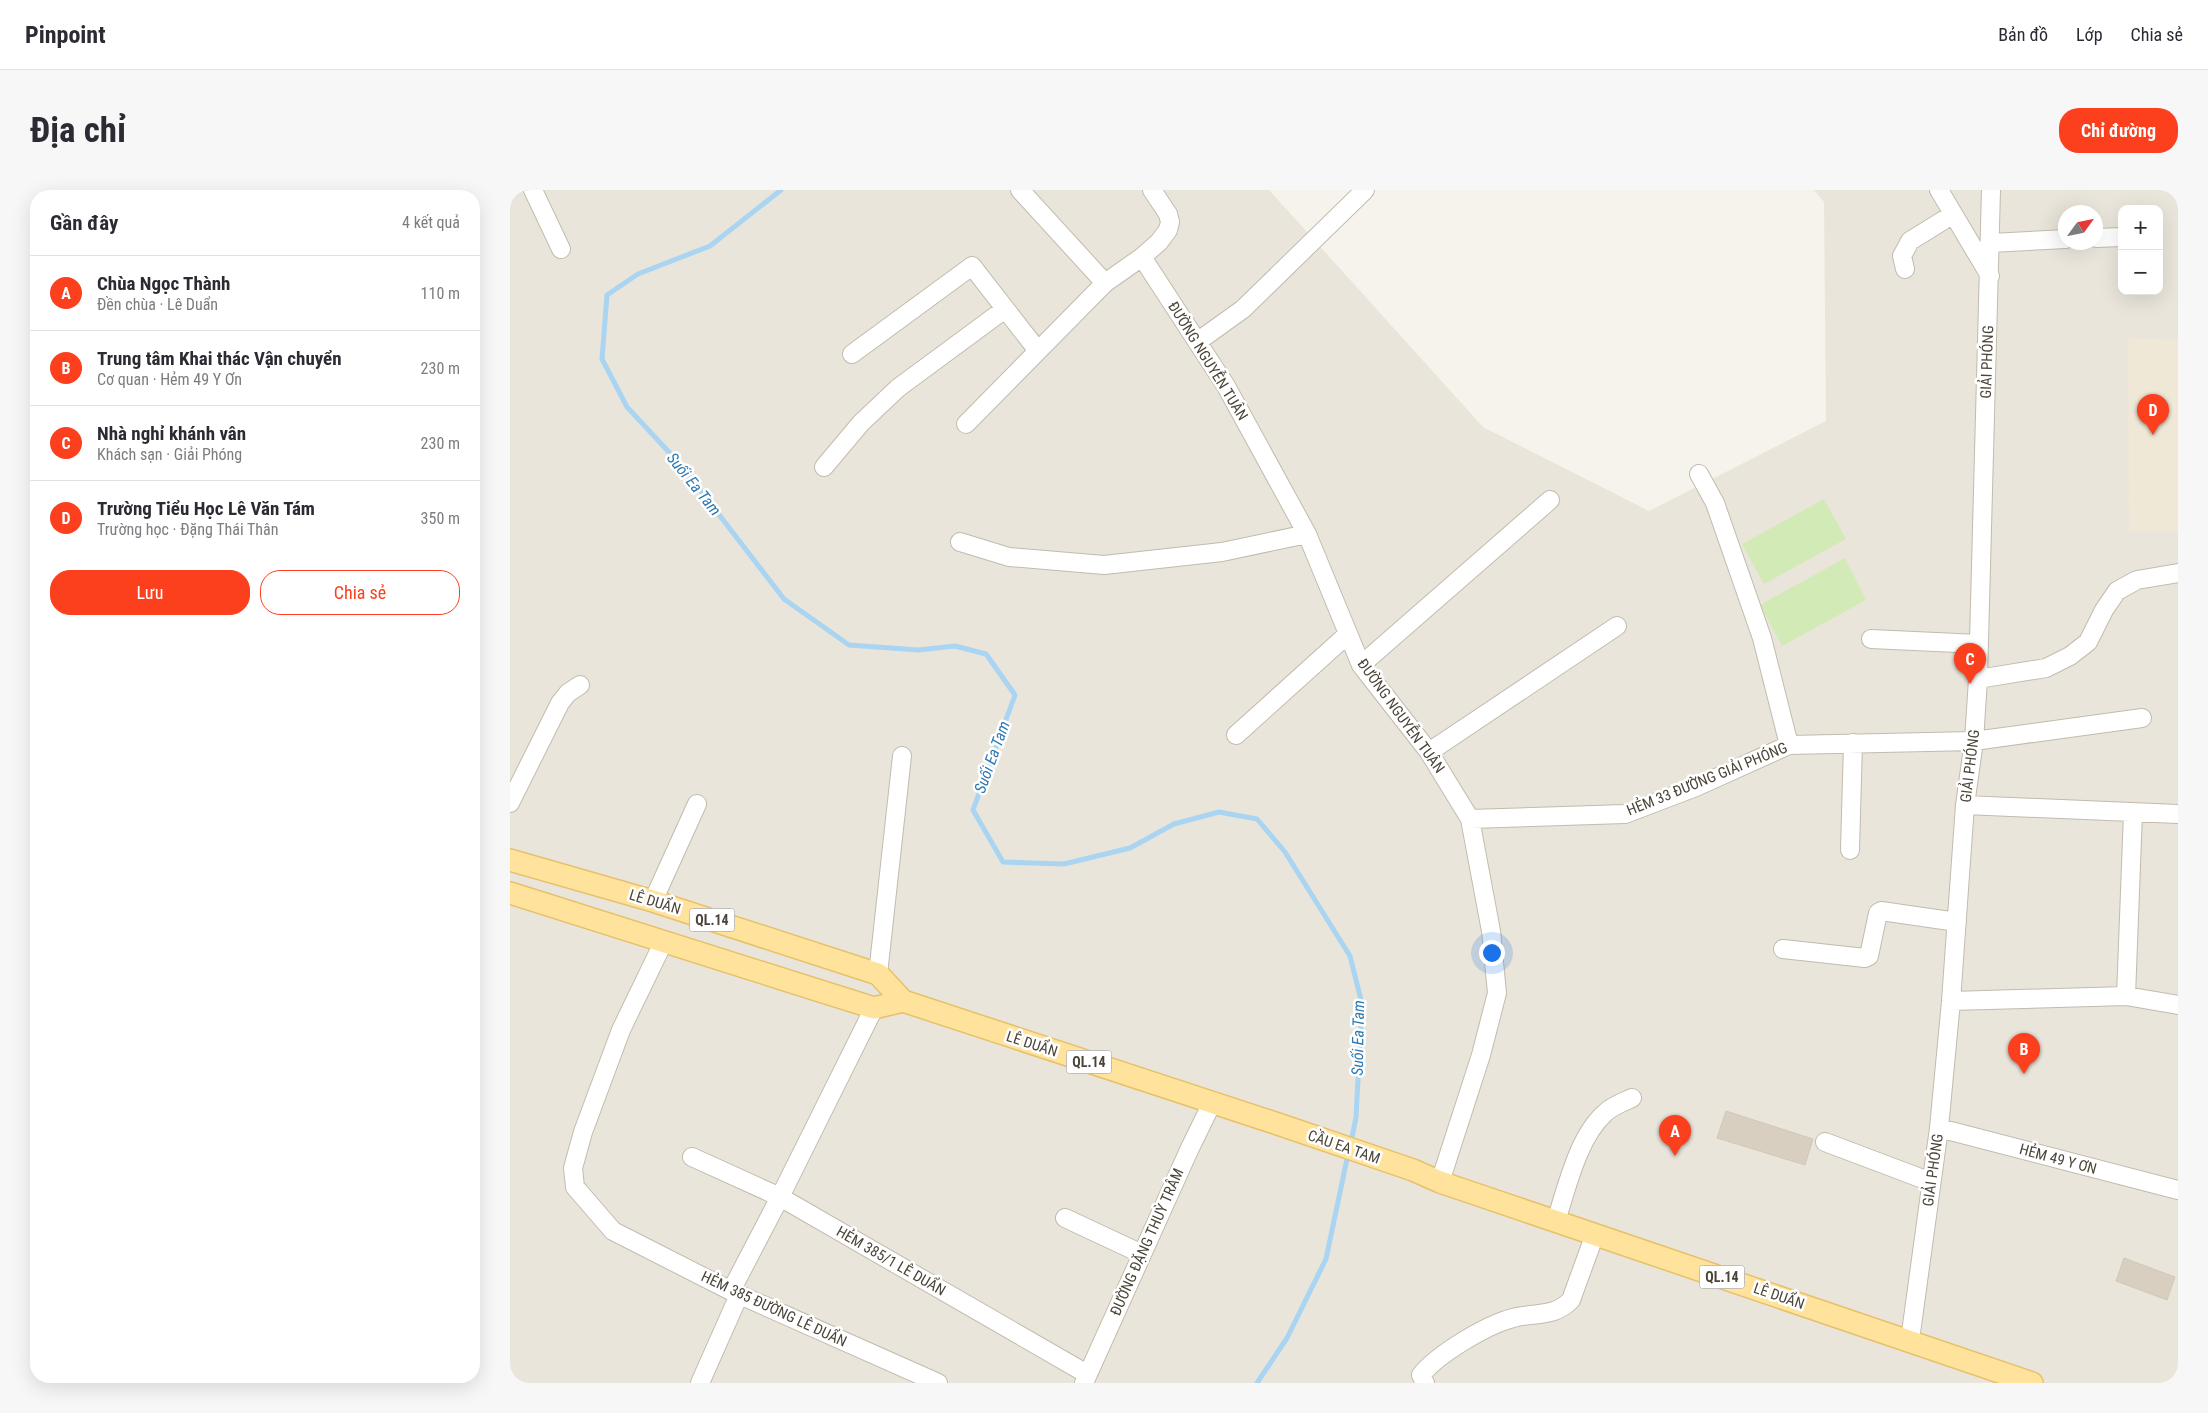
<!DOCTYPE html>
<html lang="vi">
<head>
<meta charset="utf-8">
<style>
  body { margin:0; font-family:"Roboto Condensed",sans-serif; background:#f7f7f7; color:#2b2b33 }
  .controls { position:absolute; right:15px; top:15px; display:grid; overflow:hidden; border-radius:10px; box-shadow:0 5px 20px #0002 }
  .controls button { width:45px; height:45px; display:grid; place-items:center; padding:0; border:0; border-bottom:1px solid #e1e1e2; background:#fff; color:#2b2b33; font:25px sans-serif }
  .compass { position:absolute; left:1548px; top:15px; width:45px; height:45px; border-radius:50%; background:#fff; box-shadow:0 5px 20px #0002; rotate:57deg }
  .you { position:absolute; left:981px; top:762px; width:18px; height:18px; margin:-12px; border:4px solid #fff; border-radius:50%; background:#1a73e8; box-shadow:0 0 0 8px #1a73e833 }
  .badge { display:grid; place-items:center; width:32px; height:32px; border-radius:50%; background:#fc3f1d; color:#fff; font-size:16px; font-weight:700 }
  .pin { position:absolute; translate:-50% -41px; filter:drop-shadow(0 1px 2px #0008) }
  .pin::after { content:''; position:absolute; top:26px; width:18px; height:15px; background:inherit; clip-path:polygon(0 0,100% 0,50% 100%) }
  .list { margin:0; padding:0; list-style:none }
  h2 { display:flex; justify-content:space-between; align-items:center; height:65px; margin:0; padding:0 20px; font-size:21px }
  h2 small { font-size:16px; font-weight:400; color:#7c7c81 }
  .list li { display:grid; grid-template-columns:32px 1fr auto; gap:15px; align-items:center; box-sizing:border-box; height:75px; padding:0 20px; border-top:1px solid #e1e1e2 }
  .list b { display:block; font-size:19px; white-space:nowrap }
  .list p { margin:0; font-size:16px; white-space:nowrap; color:#7c7c81 }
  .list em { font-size:16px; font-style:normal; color:#7c7c81 }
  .actions { display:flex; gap:10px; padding:15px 20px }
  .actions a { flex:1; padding:11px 0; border:1px solid #fc3f1d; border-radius:20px; text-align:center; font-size:18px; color:#fc3f1d }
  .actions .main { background:#fc3f1d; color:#fff }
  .map { position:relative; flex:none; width:1668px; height:1193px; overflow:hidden; border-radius:20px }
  header { display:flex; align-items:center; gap:30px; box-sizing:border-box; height:70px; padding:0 25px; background:#fff; border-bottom:1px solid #e1e1e2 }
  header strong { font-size:24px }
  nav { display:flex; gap:28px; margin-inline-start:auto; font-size:18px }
  .intro { display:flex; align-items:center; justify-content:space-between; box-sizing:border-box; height:120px; padding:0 30px }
  h1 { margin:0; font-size:35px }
  .button { padding:12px 22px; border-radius:20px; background:#fc3f1d; color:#fff; font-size:18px; font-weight:700 }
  main { display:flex; gap:30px; padding:0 30px }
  aside { flex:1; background:#fff; border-radius:20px; box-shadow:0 5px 20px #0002 }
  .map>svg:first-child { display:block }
  .residential { fill:#eae5da; fill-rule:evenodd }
  .education { fill:#efe8d6 }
  .garden { fill:#d2eab5 }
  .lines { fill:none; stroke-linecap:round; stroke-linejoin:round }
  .stream { stroke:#a9d4f2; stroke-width:5 }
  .building { fill:#d8cfc1; stroke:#d3c7b4 }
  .minor-casing { stroke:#c2bbae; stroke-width:20 }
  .major-casing { stroke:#e6c16a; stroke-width:24 }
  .minor { stroke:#fff; stroke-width:18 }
  .major { stroke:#ffe39c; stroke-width:21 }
  .labels { text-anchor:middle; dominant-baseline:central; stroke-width:5; stroke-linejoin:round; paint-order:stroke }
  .shield { fill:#fff; stroke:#817c74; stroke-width:1 }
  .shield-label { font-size:14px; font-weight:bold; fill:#4b4439 }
  .street-label { font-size:15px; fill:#4b4439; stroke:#fff }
  .water-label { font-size:16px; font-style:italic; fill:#2e7ab2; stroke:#fff }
</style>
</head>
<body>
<header>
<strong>Pinpoint</strong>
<nav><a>Bản đồ</a><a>Lớp</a><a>Chia sẻ</a></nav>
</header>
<div class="intro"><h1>Địa chỉ</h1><a class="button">Chỉ đường</a></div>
<main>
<aside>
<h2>Gần đây<small>4 kết quả</small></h2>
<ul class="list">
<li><span class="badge">A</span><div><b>Chùa Ngọc Thành</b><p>Đền chùa · Lê Duẩn</p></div><em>110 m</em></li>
<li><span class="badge">B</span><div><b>Trung tâm Khai thác Vận chuyển</b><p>Cơ quan · Hẻm 49 Y Ơn</p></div><em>230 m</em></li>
<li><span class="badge">C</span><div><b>Nhà nghỉ khánh vân</b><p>Khách sạn · Giải Phóng</p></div><em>230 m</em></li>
<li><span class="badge">D</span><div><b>Trường Tiểu Học Lê Văn Tám</b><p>Trường học · Đặng Thái Thân</p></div><em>350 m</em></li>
</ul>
<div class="actions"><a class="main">Lưu</a><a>Chia sẻ</a></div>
</aside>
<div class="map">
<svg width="1668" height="1193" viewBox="0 0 1668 1193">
  <rect width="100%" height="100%" fill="#f6f3ec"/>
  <!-- residential -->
  <path class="residential" d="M0 0H759L973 237 1139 321 1316 231 1314 12 1304 0H1668V1193H0ZM1612 19H1649V101H1612ZM1556 22H1586V52H1556Z"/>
  <!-- education -->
  <path class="education" d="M1618 148 1668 150V341L1619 342Z"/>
  <!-- garden -->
  <path class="garden" d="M1314 309 1336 349 1254 394 1232 354Z
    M1335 368 1356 410 1272 456 1250 415Z"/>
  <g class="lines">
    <!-- stream -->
    <path class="stream" d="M271 0 200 56 128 84 97 105 92 169 117 217 170 274 274 409 339 455 408 460 445 456 476 464 505 505 463 620 493 672 554 674 620 658 664 634 709 622 747 629 775 662 840 766 852 814 846 927 841 953
      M747 1193 777 1148 816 1069 838 964"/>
  </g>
  <!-- building -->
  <path class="building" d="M1216 921 1303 949 1295 975 1207 948Z
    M1614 1068 1665 1087 1657 1110 1606 1091Z"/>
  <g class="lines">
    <defs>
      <path id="minor" d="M23 0 51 59
        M510 0 595 93
        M1429 0 1480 86
        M1586 48 1612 47
        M1481 53 1556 49
        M632 67 716 196 797 344 851 475 919 562 960 629 981 741 987 803 971 865 930 992
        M1395 79 1392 66 1400 51 1442 25
        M687 152 733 119 855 0
        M342 164 462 76 528 161
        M456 234 595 93 632 67 649 52 658 40 660 32 658 24 642 0
        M314 277 351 233 388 198 495 119
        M1189 284 1205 313 1252 448 1279 555
        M450 352 499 367 594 375 712 362 797 344
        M1361 449 1469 454
        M851 475 1040 310
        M1468 489 1536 478 1560 466 1578 452 1594 420 1607 401 1627 390 1668 383
        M726 545 838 444
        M919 562 1107 436
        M0 613 50 513 58 503 70 495
        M1455 615 1668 624
        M960 629 1115 624 1186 597 1279 555 1464 551 1632 528
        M1340 660 1343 553
        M143 711 187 614
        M153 753 111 840 73 942 63 978 65 997 103 1041 221 1101 428 1193
        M1273 759 1355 768 1359 766 1368 723 1371 721 1447 732
        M368 784 392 566
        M1616 806 1623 623
        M1441 811 1616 806 1668 815
        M1429 938 1668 1000
        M1315 952 1421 992
        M182 967 270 1007 577 1184
        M555 1028 632 1064
        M1046 1031C1057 997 1068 947 1095 923 1102 916 1113 912 1122 908
        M221 1101 270 1007 364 818
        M1400 1150 1429 938 1441 811 1455 615 1464 551 1468 489 1481 0
        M190 1193 229 1105
        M574 1193 680 958 702 913
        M915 1193 911 1185C928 1164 976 1135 1003 1128 1024 1122 1044 1128 1061 1110L1085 1044"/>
      <path id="major" d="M0 670 143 711 368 784 393 811 765 933 903 980 930 992 1522 1193
        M0 703 364 818 393 811"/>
    </defs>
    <!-- minor casing -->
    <use href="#minor" class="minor-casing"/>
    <!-- major casing -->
    <use href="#major" class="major-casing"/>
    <!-- minor -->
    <use href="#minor" class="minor"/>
    <!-- major -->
    <use href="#major" class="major"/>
  </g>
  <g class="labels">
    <!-- shield labels -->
    <g class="shield">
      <rect x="179.5" y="718.5" width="45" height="23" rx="4"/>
      <rect x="556.5" y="860.5" width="45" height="23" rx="4"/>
      <rect x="1189.5" y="1075.5" width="45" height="23" rx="4"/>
    </g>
    <g class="shield-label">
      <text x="202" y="730">QL.14</text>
      <text x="579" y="872">QL.14</text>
      <text x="1212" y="1087">QL.14</text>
    </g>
    <!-- street labels -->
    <g class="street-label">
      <text transform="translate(698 171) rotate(58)">ĐƯỜNG NGUYỄN TUÂN</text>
      <text transform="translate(1477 172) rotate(-88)">GIẢI PHÓNG</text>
      <text transform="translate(891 526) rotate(54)">ĐƯỜNG NGUYỄN TUÂN</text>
      <text transform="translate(1460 576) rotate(-83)">GIẢI PHÓNG</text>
      <text transform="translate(1197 589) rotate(-22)">HẺM 33 ĐƯỜNG GIẢI PHÓNG</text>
      <text transform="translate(145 712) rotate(17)">LÊ DUẨN</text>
      <text transform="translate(522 854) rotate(18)">LÊ DUẨN</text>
      <text transform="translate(834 957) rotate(19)">CẦU EA TAM</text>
      <text transform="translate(1548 969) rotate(15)">HẺM 49 Y ƠN</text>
      <text transform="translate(1423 980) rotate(-82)">GIẢI PHÓNG</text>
      <text transform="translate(637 1052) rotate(-66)">ĐƯỜNG ĐẶNG THUỲ TRÂM</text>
      <text transform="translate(381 1071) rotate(30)">HẺM 385/1 LÊ DUẨN</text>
      <text transform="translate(1269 1106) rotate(19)">LÊ DUẨN</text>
      <text transform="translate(264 1119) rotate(25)">HẺM 385 ĐƯỜNG LÊ DUẨN</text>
    </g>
    <!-- water labels -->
    <g class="water-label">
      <text transform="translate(184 294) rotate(51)">Suối Ea Tam</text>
      <text transform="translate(482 567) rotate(-70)">Suối Ea Tam</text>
      <text transform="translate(848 848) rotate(-89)">Suối Ea Tam</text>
    </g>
  </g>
</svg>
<div class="controls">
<button>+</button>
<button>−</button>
</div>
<svg class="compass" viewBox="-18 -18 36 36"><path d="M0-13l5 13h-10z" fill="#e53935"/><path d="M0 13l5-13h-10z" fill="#7c7c81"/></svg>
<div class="you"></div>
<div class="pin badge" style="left:1165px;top:966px">A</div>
<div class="pin badge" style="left:1514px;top:884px">B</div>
<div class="pin badge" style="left:1460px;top:494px">C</div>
<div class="pin badge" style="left:1643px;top:245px">D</div>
</div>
</main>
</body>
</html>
